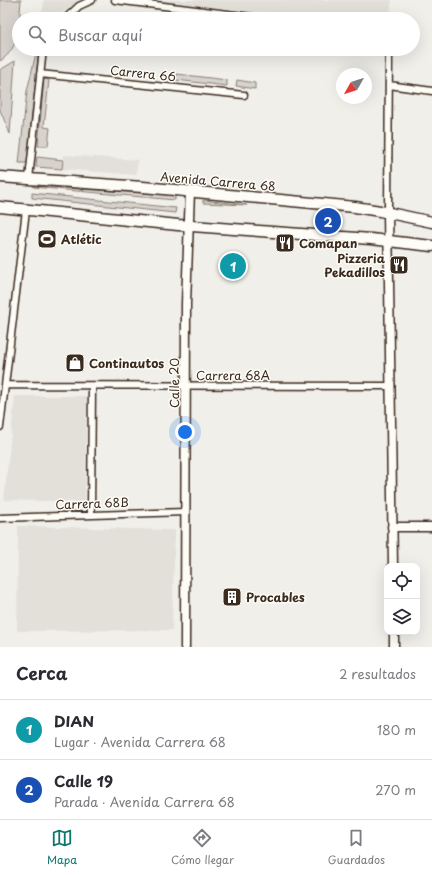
<!DOCTYPE html>
<html lang="es">
<head>
<meta charset="utf-8">
<style>
  body { margin:0; font-family:"Playpen Sans",sans-serif; background:#f7f7f7; color:#2b2b33 }
  .controls { position:absolute; right:12px; bottom:12px; display:grid; overflow:hidden; border-radius:8px; box-shadow:0 4px 16px #0002 }
  .controls button { width:36px; height:36px; display:grid; place-items:center; padding:0; border:0; border-bottom:1px solid #e1e1e2; background:#fff; color:#2b2b33; font:20px sans-serif }
  .compass { position:absolute; left:336px; top:68px; width:36px; height:36px; border-radius:50%; background:#fff; box-shadow:0 4px 16px #0002; rotate:231deg }
  .you { position:absolute; left:185px; top:432px; width:14px; height:14px; margin:-10px; border:3px solid #fff; border-radius:50%; background:#1a73e8; box-shadow:0 0 0 6px #1a73e833 }
  .badge { display:grid; place-items:center; width:26px; height:26px; border-radius:50%; background:#0f766e; color:#fff; font-size:13px; font-weight:700 }
  .pin { position:absolute; translate:-50% -50%; border:2px solid #fff; box-shadow:0 1px 4px #0006 }
  .list { margin:0; padding:0; list-style:none }
  h2 { display:flex; justify-content:space-between; align-items:center; height:52px; margin:0; padding:0 16px; font-size:17px }
  h2 small { font-size:13px; font-weight:400; color:#7c7c81 }
  .list li { display:grid; grid-template-columns:26px 1fr auto; gap:12px; align-items:center; box-sizing:border-box; height:60px; padding:0 16px; border-top:1px solid #e1e1e2 }
  .list b { display:block; font-size:15px; white-space:nowrap }
  .list p { margin:0; font-size:13px; white-space:nowrap; color:#7c7c81 }
  .list em { font-size:13px; font-style:normal; color:#7c7c81 }
  .icon { flex:none; width:22px; height:22px; fill:none; stroke:currentColor; stroke-width:2; stroke-linecap:round; stroke-linejoin:round }
  .map { position:relative; flex:none; width:432px; height:647px; overflow:hidden }
  .search { position:absolute; background:#fff; box-shadow:0 4px 16px #0002; left:12px; right:12px; top:12px; height:44px; display:flex; align-items:center; gap:10px; box-sizing:border-box; padding:0 14px; border-radius:22px; color:#7c7c81; font-size:15px }
  .sheet { height:172px; background:#fff }
  nav { display:flex; justify-content:space-around; align-items:center; box-sizing:border-box; height:56px; border-top:1px solid #e1e1e2; background:#fff; font-size:11px; color:#7c7c81 }
  nav a { display:grid; justify-items:center; gap:2px }
  nav .on { color:#0f766e }
  .map>svg:first-child { display:block }
  .built { fill:#e3e0da }
  .green { fill:#d7d2cc; stroke:#897e75 }
  .lines { fill:none; stroke-linecap:round; stroke-linejoin:round }
  .minor-casing { stroke:#3b2a1e; stroke-width:9 }
  .tertiary-casing { stroke:#3b2a1e; stroke-width:11 }
  .primary-casing { stroke:#3b2a1e; stroke-width:13 }
  .minor { stroke:#fdfcf7; stroke-width:6 }
  .tertiary { stroke:#fdfcf7; stroke-width:8 }
  .primary { stroke:#fdfcf7; stroke-width:10 }
  .labels { text-anchor:middle; dominant-baseline:central; stroke-width:3; stroke-linejoin:round; paint-order:stroke }
  .street-label { font-size:12px; fill:#3b2a1e; stroke:#fdfcf7 }
  .poi-label { font-size:12px; font-weight:bold; fill:#3b2a1e; stroke:#fdfcf7; text-anchor:start }
</style>
</head>
<body>
<div class="map">
<svg width="432" height="647" viewBox="0 0 432 647">
  <rect width="100%" height="100%" fill="#f1efea"/>
  <filter id="ink" filterUnits="userSpaceOnUse"><feTurbulence type="fractalNoise" baseFrequency=".025" numOctaves="2"/><feDisplacementMap in="SourceGraphic" scale="8" xChannelSelector="R" yChannelSelector="G"/><feConvolveMatrix kernelMatrix="1 2 1 2 8 2 1 2 1" color-interpolation-filters="sRGB"/></filter>
  <g filter="url(#ink)">
    <!-- built -->
    <path class="built" d="M44 0H86L63 12 57 19H38L43 9Z
      M140 0H392L389 19H327Z
      M64 155 138 160 136 175 62 169Z
      M15 396H87L85 502 4 500Z
      M18 526 175 530 172 630 17 631Z"/>
    <!-- green -->
    <path class="green" d="M0 0H21C19 22 21 48 0 61Z
      M37 49H39L27 163H19L27 91Z
      M15 61 10 134 0 110V70Z
      M177 74 227 80V86L176 80Z
      M44 79 49 80 44 127 50 128 48 146H38Z
      M237 80 255 83V89L236 86Z
      M37 157 63 160 62 169 36 167Z
      M33 186 175 195V200L33 187Z
      M32 193 176 208 175 213 32 198Z
      M203 200 247 205 203 203Z"/>
    <g class="lines">
      <defs>
        <path id="minor" d="M115 0 269 19
          M65 19 79 6 92 0
          M40 74 244 95
          M389 85 432 91
          M29 179 43 49
          M388 212 389 49
          M5 385 390 386
          M0 427 26 210
          M91 514 92 386
          M0 518 185 512"/>
        <path id="tertiary" d="M388 212 393 566
          M392 527H432
          M394 632V647
          M185 647 186 304 190 191"/>
        <path id="primary" d="M0 177 143 187 355 207 380 211 432 222
          M0 207 178 225 371 239 432 246"/>
      </defs>
      <!-- minor casing -->
      <use href="#minor" class="minor-casing"/>
      <!-- tertiary casing -->
      <use href="#tertiary" class="tertiary-casing"/>
      <!-- primary casing -->
      <use href="#primary" class="primary-casing"/>
      <!-- minor -->
      <use href="#minor" class="minor"/>
      <!-- tertiary -->
      <use href="#tertiary" class="tertiary"/>
      <!-- primary -->
      <use href="#primary" class="primary"/>
    </g>
  </g>
  <!-- icons -->
  <defs>
    <symbol id="stadium-square" viewBox="-11 -11 22 22"><rect x="-9" y="-9" width="18" height="18" rx="4" fill="#3b2a1e" stroke="#fdfcf7"/><path d="M0-5a6.5 5 0 1 0 0 10a6.5 5 0 1 0 0-10ZM-3.5-1.8h7v3.6h-7Z" fill="#fff"/></symbol>
    <symbol id="restaurant-square" viewBox="-11 -11 22 22"><rect x="-9" y="-9" width="18" height="18" rx="4" fill="#3b2a1e" stroke="#fdfcf7"/><path d="M-5-6h1v4h1v-4h1v4h1v-4h1v5L-1.5 .5V6h-2V.5L-5-1ZM5-6V6H3V1.5H1.5Q1.5-4 5-6Z" fill="#fff"/></symbol>
    <symbol id="shop-square" viewBox="-11 -11 22 22"><rect x="-9" y="-9" width="18" height="18" rx="4" fill="#3b2a1e" stroke="#fdfcf7"/><path d="M-5-2.5h2.3a2.7 3.5 0 0 1 5.4 0H5L5.5 6h-11ZM-1.5-2.5h3a1.5 2.3 0 0 0-3 0Z" fill="#fff"/></symbol>
    <symbol id="building-square" viewBox="-11 -11 22 22"><rect x="-9" y="-9" width="18" height="18" rx="4" fill="#3b2a1e" stroke="#fdfcf7"/><path d="M-4-6H4V6H1V3H-1V6H-4ZM-2.5-4.3h1.7v1.8h-1.7ZM.8-4.3h1.7v1.8H.8ZM-2.5-1h1.7V.8h-1.7ZM.8-1h1.7V.8H.8Z" fill="#fff"/></symbol>
  </defs>
  <g fill-rule="evenodd">
    <use href="#stadium-square" x="36" y="228" width="22" height="22"/>
    <use href="#restaurant-square" x="274" y="232" width="22" height="22"/>
    <use href="#restaurant-square" x="388" y="254" width="22" height="22"/>
    <use href="#shop-square" x="64" y="352" width="22" height="22"/>
    <use href="#building-square" x="221" y="586" width="22" height="22"/>
  </g>
  <g class="labels">
    <!-- street labels -->
    <g class="street-label">
      <text transform="translate(143 73) rotate(6)">Carrera 66</text>
      <text transform="translate(218 181) rotate(5)">Avenida Carrera 68</text>
      <text x="233" y="375">Carrera 68A</text>
      <text transform="translate(174 383) rotate(-90)">Calle 20</text>
      <text transform="translate(92 503) rotate(-2)">Carrera 68B</text>
    </g>
    <!-- poi labels -->
    <g class="poi-label">
      <text x="61" y="239">Atlétic</text>
      <text x="299" y="243">Comapan</text>
      <text x="385" y="258" text-anchor="end">Pizzeria<tspan x="385" dy="14">Pekadillos</tspan></text>
      <text x="89" y="363">Continautos</text>
      <text x="246" y="597">Procables</text>
    </g>
  </g>
</svg>
<div class="controls">
<button><svg class="icon" aria-label="locate" viewBox="0 0 24 24"><circle cx="12" cy="12" r="6"/><path d="M12 2v4M12 18v4M2 12h4M18 12h4"/></svg></button>
<button><svg class="icon" aria-label="layers" viewBox="0 0 24 24"><path d="M12 4l9 5-9 5-9-5zM3 14l9 5 9-5"/></svg></button>
</div>
<svg class="compass" viewBox="-18 -18 36 36"><path d="M0-13l5 13h-10z" fill="#e53935"/><path d="M0 13l5-13h-10z" fill="#7c7c81"/></svg>
<div class="you"></div>
<div class="pin badge" style="left:233px;top:266px;background:#0f9aa8">1</div>
<div class="pin badge" style="left:328px;top:221px;background:#1a4fb4">2</div>
<div class="search"><svg class="icon" aria-label="search" viewBox="0 0 24 24"><circle cx="10" cy="10" r="6"/><path d="M15 15l6 6"/></svg>Buscar aquí</div>
</div>
<section class="sheet">
<h2>Cerca<small>2 resultados</small></h2>
<ul class="list">
<li><span class="badge" style="background:#0f9aa8">1</span><div><b>DIAN</b><p>Lugar · Avenida Carrera 68</p></div><em>180 m</em></li>
<li><span class="badge" style="background:#1a4fb4">2</span><div><b>Calle 19</b><p>Parada · Avenida Carrera 68</p></div><em>270 m</em></li>
</ul>
</section>
<nav>
<a class="on"><svg class="icon" aria-label="map" viewBox="0 0 24 24"><path d="M3 6l6-2 6 2 6-2v14l-6 2-6-2-6 2zM9 4v14M15 6v14"/></svg>Mapa</a>
<a><svg class="icon" aria-label="directions" viewBox="0 0 24 24"><path d="M12 3l9 9-9 9-9-9zM9 14v-3h6M13 9l2 2-2 2"/></svg>Cómo llegar</a>
<a><svg class="icon" aria-label="saved" viewBox="0 0 24 24"><path d="M7 4h10v16l-5-4-5 4z"/></svg>Guardados</a>
</nav>
</body>
</html>
